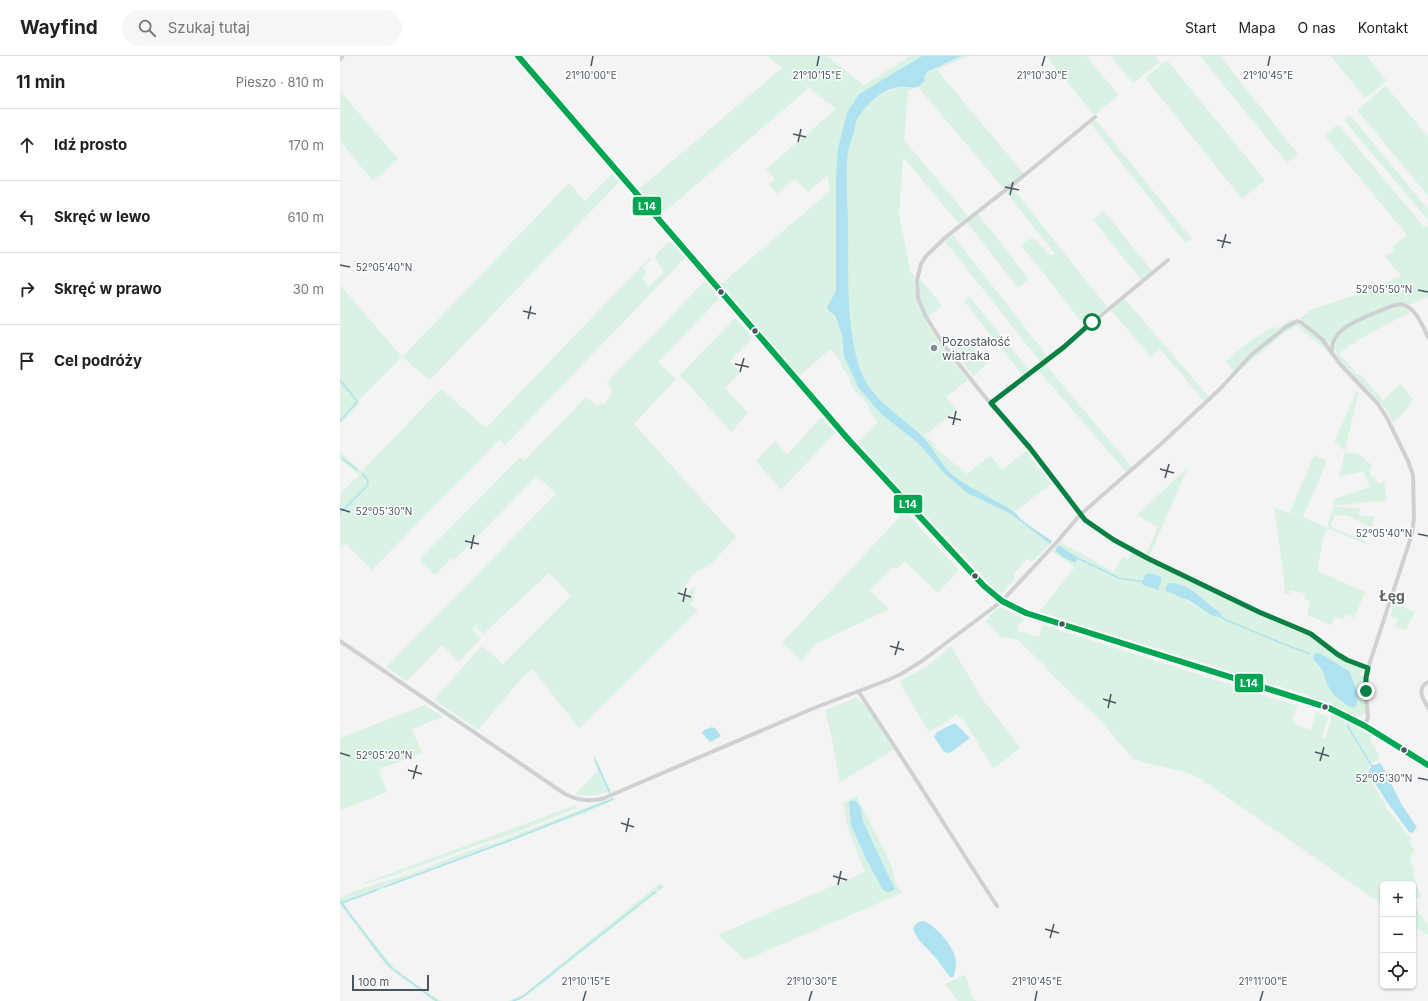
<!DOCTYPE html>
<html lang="pl">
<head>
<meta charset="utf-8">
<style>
  body { margin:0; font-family:Inter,sans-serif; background:#f6f6f6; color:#202124 }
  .controls { position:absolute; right:12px; bottom:12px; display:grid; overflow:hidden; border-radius:6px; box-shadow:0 1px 3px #0004 }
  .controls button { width:36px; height:36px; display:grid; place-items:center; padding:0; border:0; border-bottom:1px solid #e0e0e0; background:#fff; color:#202124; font:20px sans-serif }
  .scale { position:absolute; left:12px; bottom:10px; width:77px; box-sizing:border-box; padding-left:4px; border:2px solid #4a5661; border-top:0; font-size:11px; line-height:14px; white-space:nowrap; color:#4a5661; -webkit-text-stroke:3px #fff; paint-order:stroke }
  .stop { position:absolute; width:12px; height:12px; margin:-9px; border:3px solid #0b8043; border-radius:50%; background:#fff }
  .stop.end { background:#0b8043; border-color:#fff; box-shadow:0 1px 4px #0008 }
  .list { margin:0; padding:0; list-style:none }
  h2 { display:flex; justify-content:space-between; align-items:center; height:52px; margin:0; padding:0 16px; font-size:17px }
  h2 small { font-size:13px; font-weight:400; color:#757577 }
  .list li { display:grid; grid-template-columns:26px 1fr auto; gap:12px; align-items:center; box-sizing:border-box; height:72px; padding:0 16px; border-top:1px solid #e0e0e0 }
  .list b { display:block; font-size:15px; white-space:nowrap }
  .list em { font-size:13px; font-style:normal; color:#757577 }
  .icon { flex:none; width:22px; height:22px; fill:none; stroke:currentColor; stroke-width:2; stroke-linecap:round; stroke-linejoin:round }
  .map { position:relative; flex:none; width:1088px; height:945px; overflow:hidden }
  header { display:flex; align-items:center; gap:24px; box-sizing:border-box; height:56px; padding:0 20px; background:#fff; border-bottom:1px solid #e0e0e0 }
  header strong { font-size:19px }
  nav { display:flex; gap:22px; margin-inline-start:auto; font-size:14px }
  .search { width:280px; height:36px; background:#f6f6f6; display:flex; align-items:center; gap:10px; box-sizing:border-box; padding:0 14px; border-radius:22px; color:#757577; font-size:15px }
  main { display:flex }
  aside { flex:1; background:#fff }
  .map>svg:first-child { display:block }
  .green { fill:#d9f2e3; fill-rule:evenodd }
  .water { fill:#aee2f0 }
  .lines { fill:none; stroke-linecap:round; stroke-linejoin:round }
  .stream { stroke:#aee2f0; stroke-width:1.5 }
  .minor { stroke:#ced0d2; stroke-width:4 }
  .tertiary { stroke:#ced0d2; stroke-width:5 }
  .bus-1-casing { stroke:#fff; stroke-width:9 }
  .bus-1 { stroke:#00a651; stroke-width:6 }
  .route { stroke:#0b8043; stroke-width:5 }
  .ticks { fill:none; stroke:#4a5661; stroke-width:1.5 }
  .bus-dot { fill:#4a5661; stroke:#fff; stroke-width:1.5 }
  .poi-dot { fill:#868d94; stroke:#fff; stroke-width:1.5 }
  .labels { text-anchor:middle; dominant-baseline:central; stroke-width:3; stroke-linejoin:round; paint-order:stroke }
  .poi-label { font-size:12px; fill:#4a5661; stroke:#fff; text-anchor:start }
  .quarter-label { font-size:14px; font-weight:bold; fill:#5f6368; stroke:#fff }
  .ticks-label { font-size:10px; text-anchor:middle; fill:#4a5661; stroke:#fff; stroke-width:3; stroke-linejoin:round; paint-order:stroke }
  .line-badge { stroke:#fff; stroke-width:1.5 }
  .badge-label { font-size:11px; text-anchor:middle; font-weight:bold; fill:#fff }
</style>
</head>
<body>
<header>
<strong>Wayfind</strong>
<div class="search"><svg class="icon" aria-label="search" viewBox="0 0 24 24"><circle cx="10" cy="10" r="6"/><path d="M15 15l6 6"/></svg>Szukaj tutaj</div>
<nav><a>Start</a><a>Mapa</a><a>O nas</a><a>Kontakt</a></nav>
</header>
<main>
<aside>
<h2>11 min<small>Pieszo · 810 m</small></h2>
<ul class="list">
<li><svg class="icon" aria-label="ahead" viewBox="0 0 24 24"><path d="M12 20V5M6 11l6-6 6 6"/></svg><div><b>Idź prosto</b></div><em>170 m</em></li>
<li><svg class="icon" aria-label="left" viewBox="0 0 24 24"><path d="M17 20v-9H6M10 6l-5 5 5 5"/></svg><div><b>Skręć w lewo</b></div><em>610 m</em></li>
<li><svg class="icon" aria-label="right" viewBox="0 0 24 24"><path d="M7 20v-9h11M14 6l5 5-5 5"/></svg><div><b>Skręć w prawo</b></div><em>30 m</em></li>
<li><svg class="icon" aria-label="arrive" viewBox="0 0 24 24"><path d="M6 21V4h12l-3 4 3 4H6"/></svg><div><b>Cel podróży</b></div></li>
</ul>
</aside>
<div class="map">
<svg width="1088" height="945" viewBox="0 0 1088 945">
  <rect width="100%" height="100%" fill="#f4f4f4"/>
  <!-- green -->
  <path class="green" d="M427 0H487L524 29 570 0H582L519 38 512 48 496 235 488 250 495 259 502 279 504 300 518 331 541 358 578 387 604 417 627 437 671 458 710 488 692 506 687 503 686 504 674 518 675 524 660 539 517 386 538 366 532 360 527 347 515 335 511 329 510 322 503 313 500 305 491 293 459 320 381 228 489 136 488 119 468 136 455 123 437 138 429 128 435 123 426 113 496 53 469 32 321 159 299 133 442 12Z
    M621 0H630L604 10 597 14 684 118 664 133 578 31 584 26V21L587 16Z
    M706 0H746L779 39 754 59Z
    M770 0H815L820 6 793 27Z
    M860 0H880L958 98 947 107Z
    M991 0H1027L1047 25 1025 42Z
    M827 4 925 124 902 143 805 22Z
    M1046 30 1088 81V140L1017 54Z
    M558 31 575 32 568 35V36L564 84 628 160 619 168 563 101 559 158 571 218H574C575 227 575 236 578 246 585 272 612 303 628 324L606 341 617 354 585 379 596 389 594 391 627 418 651 399 662 414 686 395 711 428 674 456C648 442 620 429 600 405 593 398 590 388 583 381 563 361 538 349 524 324 519 314 517 303 514 292 513 284 510 276 509 269 505 233 509 195 508 160 508 139 505 117 508 96 509 85 514 71 518 61 525 46 543 37 558 31Z
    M0 35 58 103 33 125 0 85Z
    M1010 59 1088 153V164L1004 64Z
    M755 63 852 183 845 187 750 67Z
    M998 68 1084 171 1088 170V240L1072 248 1058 247 1005 270 997 276 991 287H989L959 262 968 257 967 255 1019 238 1061 220 1045 200 1054 194 1052 191 1067 179 985 80Z
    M272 118 279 126 90 324 62 301 19 344V348L0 369V229L62 301 229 127 245 145Z
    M672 131 767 251 745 270 681 189 689 183H695L709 198 712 199 715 198 666 136Z
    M764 155 812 215 801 224 753 164Z
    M638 158 689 223 678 232 627 167Z
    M612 178 708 301 701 307 605 185Z
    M330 185 345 202 165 389 159 384 32 514 6 488 0 493V438L19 419 0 403V396L22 415 101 333 146 372 310 201 312 203 303 211 307 215 306 219 302 223 309 230 324 217 315 201 319 195Z
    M579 221 602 250 588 260C580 248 579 234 579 221Z
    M365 225 379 243 318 306 336 323 294 368 396 481 373 506 353 519 339 539 343 542 356 528 353 544 351 549 358 555 239 672 192 613 181 623 138 674 96 645 97 640 142 590 163 608 231 540 209 517 143 578 135 570 132 574 141 582 119 606 102 589 67 625 46 611 216 438 197 420 114 504 112 502 95 519 79 504 180 401 184 405 246 341 256 349 265 348 271 337 272 333 267 326Z
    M630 241 690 315 683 320 624 245Z
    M784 242 869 341 864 345 820 293 811 301 770 253Z
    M1059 250H1062L1072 255 1018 284 999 297 1019 320 1021 319 1043 344 1060 328 1073 343C1068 353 1062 360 1053 366L1045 352 998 302 994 290 995 285 1003 275 1014 267Z
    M395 262 413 282 390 305 400 317 385 332 408 357 391 376 340 319Z
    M951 263 953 265 946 269 894 315 886 305C902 290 915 281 934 271L936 273Z
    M954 267H959C968 274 992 289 991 302L985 293 958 271 956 270 943 278 898 316 907 304Z
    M627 283 647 308 633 320 613 294Z
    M704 307 792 411 786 416 697 313Z
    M1019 335 1005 394 1008 397H1017L1033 410 1029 413 1031 421 1035 420 1038 428 1044 426 1047 444 993 450 994 443 1030 431 1023 415 999 421 1005 395 1000 391 1001 389 994 387 1016 336Z
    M481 361 495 377 441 434 416 405 435 385 447 399Z
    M974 399 987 405 963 461 987 472 993 451 1020 452 1019 459 1035 461 1031 471 1008 460 995 459 991 468 993 472 1026 485 1025 488 987 472C981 485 980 501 978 515L1025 536 1014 562 1006 558 1003 564 994 561 991 569 967 559 970 546 964 543 966 538 951 534 950 538 944 537 945 529 934 451 954 459H955L950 456Z
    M848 411 810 499 806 498 818 471 797 459Z
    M565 455 619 514 598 537 564 505 558 512H551L530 535 549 553 476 588 461 605 442 587Z
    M720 486 774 516 783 500 788 503 792 496 913 555 965 577 995 599 1024 613 1025 616 1020 617V619L1025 620 1024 632 1026 656 1022 660 1016 661 996 651 970 642V640L699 556 735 511 712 495ZM857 537 881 557 859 552 841 541ZM978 597 1010 616 1018 640 1014 652 1008 650 985 621 983 615 976 608Z
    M1054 547 1075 556 1066 574 1055 570 1058 563 1050 560Z
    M660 551 685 563 678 570 677 575 699 581 703 569 958 650 952 663 959 670 971 674 976 656 988 661 982 681 985 683 991 665V657L1007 664 1006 669 1009 670 1011 666 1032 678 1030 682 1040 702 1031 708 1025 716 1046 750V755H1049L1071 783 1069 786 1074 794 1070 803 1074 815 1073 817 1075 826 1081 841 1073 844V828H1043V849L861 723 849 717 802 706 791 701 760 664 713 620 705 610 678 584 659 580 645 565 650 562 649 560Z
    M611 590 643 644 681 692 653 712 624 665 617 659 589 676 559 626 587 610Z
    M516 642 525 649 555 693 500 726 491 679 485 654Z
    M85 649 103 661 72 673 82 697 39 713 47 736 0 754V682Z
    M253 701H255L271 735C256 740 250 741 235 738L258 715Z
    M517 740 550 806 556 828 562 837 405 904 378 879 525 816 507 769 503 747ZM520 750 523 765 549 821 555 832 527 805 511 769Z
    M274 741 276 743 245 757 4 847 13 861 55 913 85 935 101 945H94L58 919 45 908 0 849V842L14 835 73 817 118 799 167 782Z
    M236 749 237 750 236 752 172 778 140 788 55 819 16 830Z
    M320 827 324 831 189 938 176 945H168L184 938Z
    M1073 849 1088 869V879L1073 869Z
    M625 919 633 942 637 945H618L605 928Z"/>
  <!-- water -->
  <path class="water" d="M582 0H621L587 16 584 21 585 24C575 37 571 29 558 31 543 34 528 46 520 59 516 63 515 70 514 76 512 82 509 89 508 96 505 119 508 143 508 165 509 213 505 261 518 307 528 343 557 356 582 380 594 392 599 407 612 418 631 434 654 442 674 456 677 458 679 462 682 464 692 472 702 478 712 485L710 488 671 458 627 437 604 417 578 387 541 358 518 331 504 300 502 279 495 259 489 255 487 251 496 235V120L498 92 507 57 519 38Z
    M717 490H720L738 502 735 506C729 505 718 499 716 494Z
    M810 517 821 521V526L818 534 803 529 802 527 805 519Z
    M829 527C849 526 866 547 881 557L880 561 873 560 850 545 826 535 825 533Z
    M976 597 982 598 1010 616C1013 626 1023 643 1014 652L1008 650 993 638 987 628 983 615 973 603 974 599Z
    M615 667 630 682 610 697 604 696 594 681 597 676Z
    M372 671 376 673 381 680 370 686 362 677 364 674Z
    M1039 707 1041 708 1062 749 1077 771 1072 777 1069 776 1047 746 1028 716 1032 710Z
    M511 745H516L520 750 523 765 549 821 555 832C552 837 548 837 543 834L527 805 511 769 509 747Z
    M583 865C595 868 615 892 616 905 616 909 615 917 613 921H610L606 916 596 902 578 883 573 873 574 870 578 866Z"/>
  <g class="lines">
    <!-- stream -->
    <path class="stream" d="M0 324 17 345 16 347 0 365
      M3 403 17 414
      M0 457 28 429V425L23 418
      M737 502 779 522 805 526
      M878 559 886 564 941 587 970 598
      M1008 667V671L1032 710
      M255 704 270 737
      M44 831 171 784 273 743
      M319 832 322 830
      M0 845 49 910 97 945
      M2 847 39 833
      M173 945 181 942 315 836"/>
    <!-- minor -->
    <path class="minor" d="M178 0 508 383 644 530 662 545 686 557 989 652 1025 670 1088 709
      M755 61 687 117 607 180 586 200 581 208 577 224 578 242 585 259 603 288 641 336 689 392 745 464 774 484 809 503 919 556 962 574 971 578 997 598 1007 604 1028 612
      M992 295C990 273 1021 263 1037 256 1045 253 1053 249 1061 248 1076 251 1082 269 1088 281
      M651 347 723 291 828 204
      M0 585 225 738C238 744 248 746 262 743L474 652 548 624 561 618 582 605 662 545 715 488 740 459 822 387 880 333 911 299 946 271 957 265 962 267 982 283 1000 308 1038 348 1047 362 1068 405 1073 419 1074 461 1072 478 1028 612 1025 627 1028 661 1025 670
      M1088 626C1076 632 1083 643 1088 652
      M518 635C566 706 610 778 657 850"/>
    <!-- tertiary -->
    <path class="tertiary" d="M0 3 2 0"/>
    <defs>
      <path id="bus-1" d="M178 0 508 383 644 530 662 545 686 557 989 652 1025 670 1088 709"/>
    </defs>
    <!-- bus-1 casing -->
    <use href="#bus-1" class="bus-1-casing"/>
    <!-- bus-1 -->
    <use href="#bus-1" class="bus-1"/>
  </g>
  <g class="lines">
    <!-- route -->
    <path class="route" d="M752 266 724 291 651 347 690 392 745 464 774 484 809 503 919 556 962 574 971 578 997 598 1007 604 1028 612 1026 622V635"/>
  </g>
  <!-- ticks -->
  <path class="ticks" d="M251 10 253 0M477 10 479 0M702 10 705 0M928 10 930 0M453 78 466 81M458 86 461 73M665 131 679 134M670 139 673 126M877 184 891 187M882 192 886 178M0 209 10 211M1078 234 1088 236M183 255 196 258M188 263 191 250M395 308 409 311M400 316 404 302M608 361 621 364M613 369 616 355M820 413 834 417M825 422 829 408M0 453 10 456M1078 478 1088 480M125 485 139 488M131 493 134 479M338 537 351 541M343 546 346 532M550 590 564 594M555 599 559 585M763 643 776 647M768 652 771 638M975 696 989 700M0 697 10 700M980 705 984 691M68 714 82 718M1078 722 1088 724M73 723 77 709M281 767 294 771M286 776 289 762M493 820 507 824M498 829 501 815M705 873 719 877M710 882 714 868M243 945 246 935M469 945 472 935M695 945 697 935M920 945 923 935"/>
  <!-- markers -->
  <g class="bus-dot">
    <circle cx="381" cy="236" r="3.5"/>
    <circle cx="415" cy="275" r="3.5"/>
    <circle cx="635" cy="520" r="3.5"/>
    <circle cx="722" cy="568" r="3.5"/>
    <circle cx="985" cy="651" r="3.5"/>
    <circle cx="1064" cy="694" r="3.5"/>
  </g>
  <circle class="poi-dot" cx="594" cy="292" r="4"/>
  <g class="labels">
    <!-- poi labels -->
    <g class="poi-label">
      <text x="602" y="285">Pozostałość<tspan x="602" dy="14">wiatraka</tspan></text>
    </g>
    <!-- quarter labels -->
    <g class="quarter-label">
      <text x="1052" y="539">Łęg</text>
    </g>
  </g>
  <g class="ticks-label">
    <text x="251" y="23">21°10'00"E</text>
    <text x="477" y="23">21°10'15"E</text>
    <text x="702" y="23">21°10'30"E</text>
    <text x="928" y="23">21°10'45"E</text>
    <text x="44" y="215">52°05'40"N</text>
    <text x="1044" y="237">52°05'50"N</text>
    <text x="44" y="459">52°05'30"N</text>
    <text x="1044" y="481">52°05'40"N</text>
    <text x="44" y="703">52°05'20"N</text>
    <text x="1044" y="726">52°05'30"N</text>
    <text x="246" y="929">21°10'15"E</text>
    <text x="472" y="929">21°10'30"E</text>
    <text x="697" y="929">21°10'45"E</text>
    <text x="923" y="929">21°11'00"E</text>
  </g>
  <g class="line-badge">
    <rect x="292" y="140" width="30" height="20" rx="4" fill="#00a651"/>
    <rect x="553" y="438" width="30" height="20" rx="4" fill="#00a651"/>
    <rect x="894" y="617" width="30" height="20" rx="4" fill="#00a651"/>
  </g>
  <g class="badge-label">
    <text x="307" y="154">L14</text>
    <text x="568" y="452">L14</text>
    <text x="909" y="631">L14</text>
  </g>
</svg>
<div class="controls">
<button>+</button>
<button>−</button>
<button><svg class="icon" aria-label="locate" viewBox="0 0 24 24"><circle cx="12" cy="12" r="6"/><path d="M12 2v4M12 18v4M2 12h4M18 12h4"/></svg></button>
</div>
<div class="scale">100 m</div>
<div class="stop" style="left:752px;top:266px"></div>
<div class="stop end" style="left:1026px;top:635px"></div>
</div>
</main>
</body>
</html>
